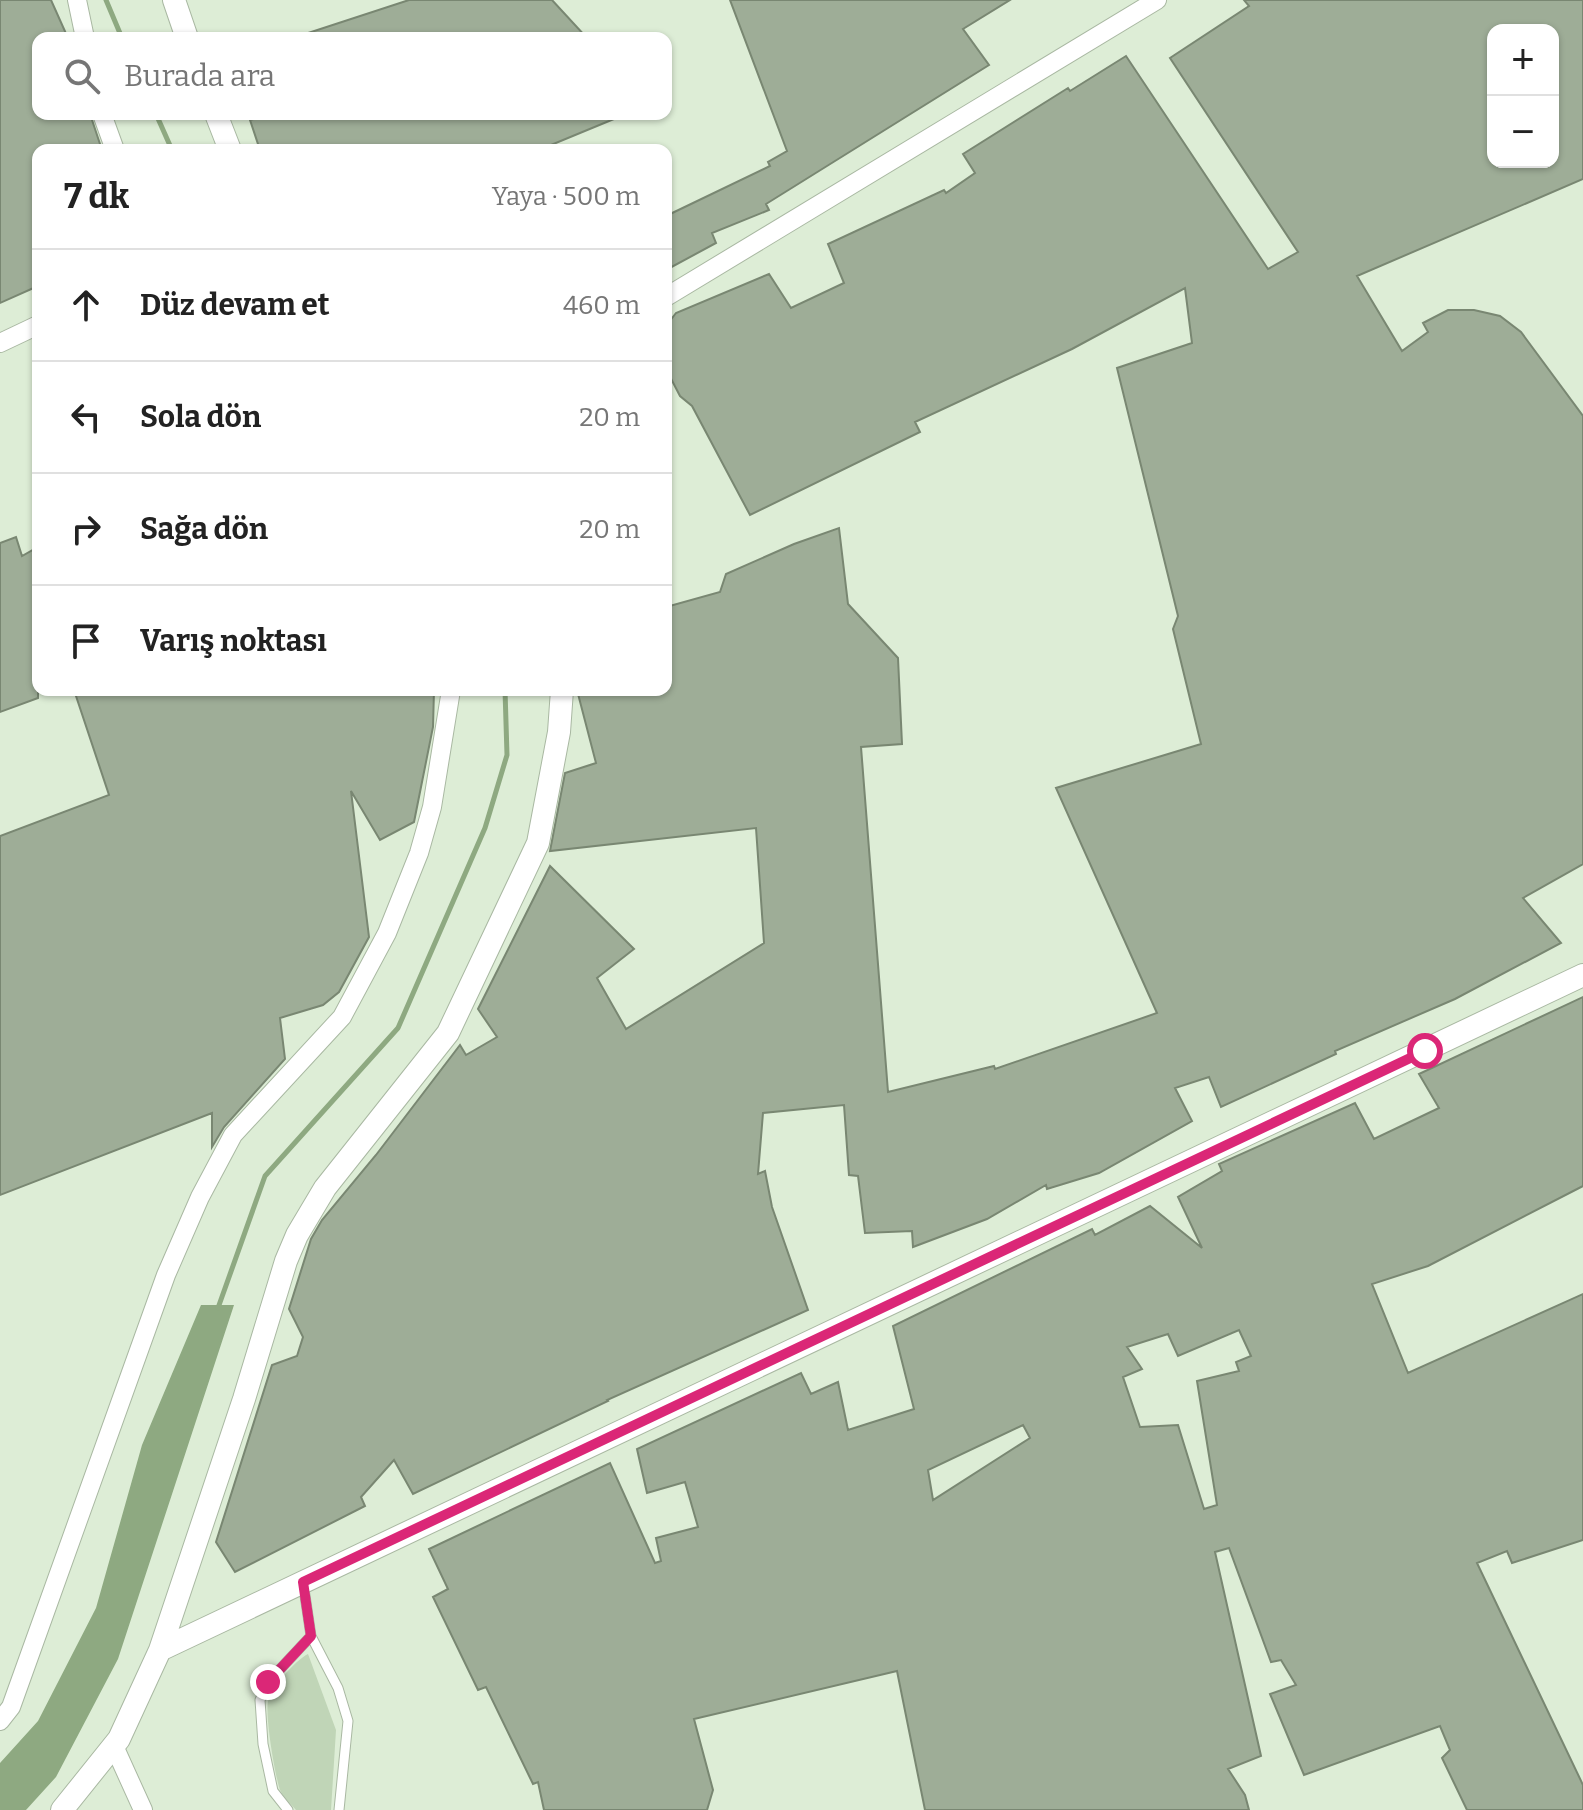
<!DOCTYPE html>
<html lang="tr">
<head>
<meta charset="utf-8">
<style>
  body { margin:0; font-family:Bitter,serif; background:#f2f2f2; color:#222 }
  .controls { position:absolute; right:24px; top:24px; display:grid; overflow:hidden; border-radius:16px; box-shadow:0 2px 6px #0004 }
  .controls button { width:72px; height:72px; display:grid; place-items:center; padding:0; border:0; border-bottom:2px solid #e0e0e0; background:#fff; color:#222; font:40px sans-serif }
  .stop { position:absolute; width:24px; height:24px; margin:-18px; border:6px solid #db2777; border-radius:50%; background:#fff }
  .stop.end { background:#db2777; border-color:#fff; box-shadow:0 2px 8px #0008 }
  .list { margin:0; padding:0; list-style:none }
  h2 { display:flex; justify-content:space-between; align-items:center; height:104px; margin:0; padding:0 32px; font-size:34px }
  h2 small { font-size:26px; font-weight:400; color:#767676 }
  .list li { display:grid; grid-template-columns:52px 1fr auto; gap:24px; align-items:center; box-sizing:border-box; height:112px; padding:0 32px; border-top:2px solid #e0e0e0 }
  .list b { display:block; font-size:30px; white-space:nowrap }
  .list em { font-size:26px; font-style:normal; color:#767676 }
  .icon { flex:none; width:44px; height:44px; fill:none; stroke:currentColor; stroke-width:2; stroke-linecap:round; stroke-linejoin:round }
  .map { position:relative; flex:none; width:1583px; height:1810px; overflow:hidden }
  .search { position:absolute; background:#fff; box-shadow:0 2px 6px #0004; left:32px; top:32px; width:640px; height:88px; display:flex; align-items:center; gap:20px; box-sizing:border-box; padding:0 28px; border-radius:16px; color:#767676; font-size:30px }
  .panel { position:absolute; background:#fff; box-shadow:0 2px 6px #0004; left:32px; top:144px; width:640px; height:552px; border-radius:16px }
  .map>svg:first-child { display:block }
  .green { fill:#c0d5b7 }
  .water { fill:#8ea981 }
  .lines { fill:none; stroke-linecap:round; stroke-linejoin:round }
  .stream { stroke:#8ea981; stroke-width:5 }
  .building { fill:#9ead97; stroke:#798772; stroke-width:2; fill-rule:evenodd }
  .service-casing { stroke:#a9b8a2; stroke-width:11 }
  .minor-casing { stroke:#a9b8a2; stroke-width:20 }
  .tertiary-casing { stroke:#a9b8a2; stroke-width:24 }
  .service { stroke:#fff; stroke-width:9 }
  .minor { stroke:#fff; stroke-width:18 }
  .tertiary { stroke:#fff; stroke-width:22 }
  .route { stroke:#db2777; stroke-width:10 }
</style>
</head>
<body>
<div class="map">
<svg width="1583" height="1810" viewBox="0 0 1583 1810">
  <rect width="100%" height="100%" fill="#ddedd6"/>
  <!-- green -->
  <path class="green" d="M308 1654 336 1730 331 1810H296C291 1804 283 1797 280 1790 275 1775 265 1717 268 1702 270 1688 296 1660 308 1654Z"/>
  <!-- water -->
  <path class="water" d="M201 1305H234L118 1659 56 1777 26 1810H0V1763L38 1721 96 1608 142 1445Z"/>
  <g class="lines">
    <!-- stream -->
    <path class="stream" d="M106 0 122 38
      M156 114 172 150
      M218 1308 265 1176 398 1028 485 828 507 755 505 690"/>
  </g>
  <!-- building -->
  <path class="building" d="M0 0H51L68 38H38V114H90L102 150H38V286L0 303Z
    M409 0H552L587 38H302V35Z
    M730 0H1010L963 29 989 65 766 204 769 210 712 233 716 243 666 270V216L770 166 768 162 787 151Z
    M1244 0H1583V179L1357 276 1402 351 1428 332 1423 323 1448 310H1474L1500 316 1521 332 1583 416V864L1523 898 1561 943 1455 999 1335 1051 1336 1054 1221 1107 1209 1077 1175 1088 1192 1121 1099 1173 1047 1189 1046 1185 987 1219 913 1247 912 1231 865 1233 858 1176 849 1175 844 1105 763 1113 758 1174 765 1171 772 1207 808 1310 607 1400 608 1401 413 1494 394 1460 361 1497 365 1506 235 1572 216 1542 272 1365 297 1356 303 1337 289 1309 311 1239 322 1220 376 1155 460 1045 466 1055 497 1037 478 1009 550 866 634 949 597 978 626 1029 764 943 756 828 550 851 565 773 596 763 577 690H666V607L720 592 726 574 794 544 839 528 848 604 898 658 902 744 861 747 888 1092 994 1066 995 1069 1157 1013 1056 788 1201 744 1173 629 1178 616 1117 368 1192 343 1185 288 1072 349 915 422 920 432 750 515 692 406 680 396 666 369V326L676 313 769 274 791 308 844 283 828 244 944 190 946 193 975 173 963 154 1068 88 1070 91 1126 56 1268 269 1298 252 1170 58 1249 6ZM1493 30H1553V162H1493Z
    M269 114H626L539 150H260L250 120Z
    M16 537 22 556 38 547V698L0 712V543Z
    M74 690H434L433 727 414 822 380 840 351 791 369 937 339 992 323 1005 280 1018 285 1059 224 1127 212 1147V1113L0 1195V836L109 795Z
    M1583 997V1186L1428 1266 1372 1284 1408 1373 1583 1294V1540L1512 1563 1507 1551 1477 1563 1583 1785V1810H1467L1442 1758 1450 1750 1440 1726 1304 1775 1270 1694 1296 1685 1281 1660 1271 1662 1229 1548 1215 1552 1261 1756 1228 1769 1245 1795 1249 1810H925L897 1671 694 1719 713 1790 707 1810H544L538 1782 533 1784 486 1687 478 1690 433 1597 448 1589 429 1549 610 1463 655 1563 661 1561 656 1538 698 1527 685 1482 647 1493 637 1449 801 1373 811 1394 838 1382 848 1430 914 1409 893 1326 1092 1229 1095 1235 1150 1206 1202 1248 1178 1197 1222 1171 1219 1164 1355 1103 1374 1139 1439 1108 1419 1074ZM1239 1330 1251 1356 1236 1362 1239 1371 1197 1381 1217 1505 1204 1509 1178 1425 1140 1427 1123 1377 1142 1369 1127 1347 1168 1334 1178 1356ZM1023 1425 1030 1438 933 1500 928 1470Z"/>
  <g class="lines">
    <defs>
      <path id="service" d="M303 1582 311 1636 338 1688 348 1721 339 1810
        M288 1810 273 1791 263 1744 260 1700 268 1682 311 1636"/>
      <path id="minor" d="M77 0 85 38
        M102 114 115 150
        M666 297 1157 0
        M0 343 38 325
        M0 1721 11 1707 166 1275 200 1197 233 1135 342 1017 387 933 419 853 432 807 451 690
        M114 1746 143 1810"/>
      <path id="tertiary" d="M174 0 187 38
        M216 114 230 150
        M160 1650 1583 975
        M62 1810 119 1739 160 1650 244 1399 286 1261 297 1235 325 1188 448 1033 538 843 559 732 562 690"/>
    </defs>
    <!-- service casing -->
    <use href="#service" class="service-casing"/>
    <!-- minor casing -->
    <use href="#minor" class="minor-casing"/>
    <!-- tertiary casing -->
    <use href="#tertiary" class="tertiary-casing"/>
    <!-- service -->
    <use href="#service" class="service"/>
    <!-- minor -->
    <use href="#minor" class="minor"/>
    <!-- tertiary -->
    <use href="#tertiary" class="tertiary"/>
  </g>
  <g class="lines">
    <!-- route -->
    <path class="route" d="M268 1682 311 1636 303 1582 1425 1051"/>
  </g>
</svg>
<div class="controls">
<button>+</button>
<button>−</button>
</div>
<div class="stop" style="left:1425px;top:1051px"></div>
<div class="stop end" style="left:268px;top:1682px"></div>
<div class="search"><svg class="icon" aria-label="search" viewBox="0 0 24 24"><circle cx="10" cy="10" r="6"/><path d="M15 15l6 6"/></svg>Burada ara</div>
<section class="panel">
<h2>7 dk<small>Yaya · 500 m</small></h2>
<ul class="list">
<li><svg class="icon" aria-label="ahead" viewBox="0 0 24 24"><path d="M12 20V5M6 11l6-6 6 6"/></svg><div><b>Düz devam et</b></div><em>460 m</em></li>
<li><svg class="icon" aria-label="left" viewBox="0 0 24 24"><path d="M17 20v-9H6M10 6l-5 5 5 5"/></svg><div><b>Sola dön</b></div><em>20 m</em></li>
<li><svg class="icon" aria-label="right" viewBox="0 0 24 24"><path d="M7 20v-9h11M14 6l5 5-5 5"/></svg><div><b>Sağa dön</b></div><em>20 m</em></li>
<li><svg class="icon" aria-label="arrive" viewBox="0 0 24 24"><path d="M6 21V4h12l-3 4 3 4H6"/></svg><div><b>Varış noktası</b></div></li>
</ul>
</section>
</div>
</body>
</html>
